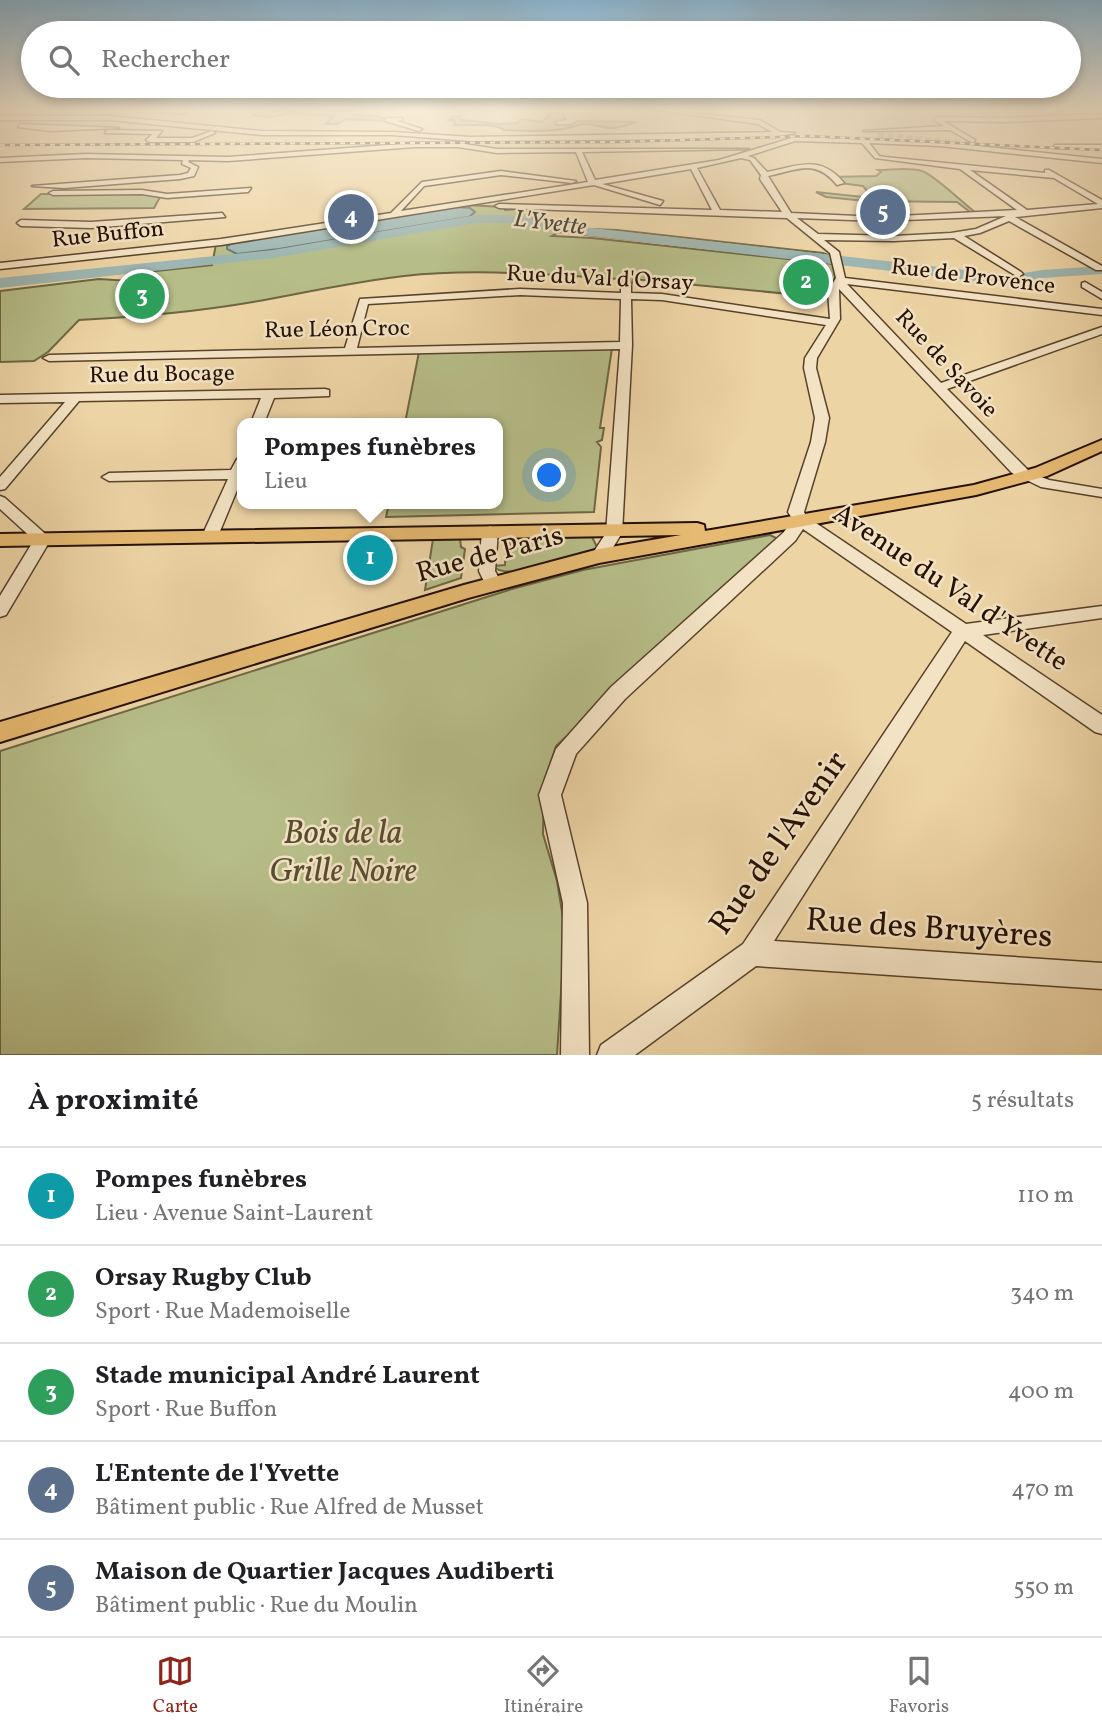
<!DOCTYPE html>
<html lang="fr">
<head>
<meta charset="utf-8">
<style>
  body { margin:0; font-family:Vollkorn,serif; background:#f2f2f2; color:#202124 }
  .you { position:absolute; left:550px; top:476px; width:24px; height:24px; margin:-18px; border:5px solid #fff; border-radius:50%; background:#1a73e8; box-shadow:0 0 0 10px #1a73e833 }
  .badge { display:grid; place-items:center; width:46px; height:46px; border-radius:50%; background:#8f2418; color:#fff; font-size:23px; font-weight:700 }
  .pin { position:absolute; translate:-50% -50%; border:4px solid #fff; box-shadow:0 2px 7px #0006 }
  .popup { position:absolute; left:237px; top:418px; width:266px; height:91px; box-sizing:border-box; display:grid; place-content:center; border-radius:14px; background:#fff; filter:drop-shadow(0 2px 5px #0005); font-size:23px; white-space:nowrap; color:#757577 }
  .popup b { font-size:26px; color:#202124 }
  .popup::after { content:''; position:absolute; left:50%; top:100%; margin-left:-14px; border:14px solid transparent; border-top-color:#fff }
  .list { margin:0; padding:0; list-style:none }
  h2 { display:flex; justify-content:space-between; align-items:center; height:91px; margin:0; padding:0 28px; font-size:30px }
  h2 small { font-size:23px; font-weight:400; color:#757577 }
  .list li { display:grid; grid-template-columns:46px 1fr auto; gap:21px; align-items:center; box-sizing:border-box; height:98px; padding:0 28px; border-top:2px solid #e0e0e0 }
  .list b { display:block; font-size:26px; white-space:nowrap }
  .list p { margin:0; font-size:23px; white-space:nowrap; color:#757577 }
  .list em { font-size:23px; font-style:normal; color:#757577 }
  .icon { flex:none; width:38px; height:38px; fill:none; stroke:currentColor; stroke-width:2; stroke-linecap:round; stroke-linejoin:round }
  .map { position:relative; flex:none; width:1102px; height:1055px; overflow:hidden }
  .search { position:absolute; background:#fff; box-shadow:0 4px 10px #0003; left:21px; right:21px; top:21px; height:77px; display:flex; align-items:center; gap:18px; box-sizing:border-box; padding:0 24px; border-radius:38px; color:#757577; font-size:26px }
  .sheet { height:581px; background:#fff }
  nav { display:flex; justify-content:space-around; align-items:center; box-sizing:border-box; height:98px; border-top:2px solid #e0e0e0; background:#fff; font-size:19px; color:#757577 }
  nav a { display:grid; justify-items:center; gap:4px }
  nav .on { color:#8f2418 }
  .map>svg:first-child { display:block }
  .green { fill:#b6bd88; stroke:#6e6644; stroke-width:2 }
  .water { fill:#9db6b2; stroke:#6d746b; stroke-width:2 }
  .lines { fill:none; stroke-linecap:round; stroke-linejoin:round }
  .river { fill:#9db6b2; fill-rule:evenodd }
  .minor-tunnel { stroke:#c5ad84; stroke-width:6; stroke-dasharray:6 3.5; stroke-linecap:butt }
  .minor-casing { stroke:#57412a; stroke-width:3 }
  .major-casing { stroke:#251001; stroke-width:4 }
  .minor { fill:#f3e3c4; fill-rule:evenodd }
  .major { fill:#e6ba72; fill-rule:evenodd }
  .rail-casing { stroke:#251001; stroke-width:2.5 }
  .rail { stroke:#f3e3c4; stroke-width:2; stroke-dasharray:5; stroke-linecap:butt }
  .labels { text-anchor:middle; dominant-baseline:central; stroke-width:5; stroke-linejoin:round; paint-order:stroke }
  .far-street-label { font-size:23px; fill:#251001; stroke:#f3e3c4 }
  .far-water-label { font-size:24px; font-style:italic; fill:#4f4a3f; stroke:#f3e3c4 }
  .street-label { font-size:28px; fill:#251001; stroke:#f3e3c4 }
  .near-park-label { font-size:33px; font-style:italic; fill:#584d30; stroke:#f3e3c4 }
  .near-street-label { font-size:33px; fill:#251001; stroke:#f3e3c4 }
</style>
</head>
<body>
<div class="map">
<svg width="1102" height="1055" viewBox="0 0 1102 1055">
  <rect width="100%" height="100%" fill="#edd4a5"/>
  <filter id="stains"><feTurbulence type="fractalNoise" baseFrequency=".00286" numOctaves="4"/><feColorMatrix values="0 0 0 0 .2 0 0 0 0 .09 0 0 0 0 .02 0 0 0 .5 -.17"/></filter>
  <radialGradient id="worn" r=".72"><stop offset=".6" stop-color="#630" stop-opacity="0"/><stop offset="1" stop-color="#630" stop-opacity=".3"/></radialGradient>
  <!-- green -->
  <path class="green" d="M283 109 307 111 361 109 348 113C361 119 378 112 389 121L346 119 337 124H326L333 116 289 113 269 117 254 115C263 109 272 114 283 109Z
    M562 112 566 119 555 121 556 125H571L577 121 637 122C629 124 622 128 612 128 602 128 590 122 579 125 557 133 528 131 504 130 494 122 471 126 454 125L455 121 447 120 455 119 450 117 461 116 462 120 500 124 517 123 522 119 542 122 551 113Z
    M878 170C891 170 909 167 922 171 933 174 963 203 975 212H970L957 202 866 201 826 197 816 192 863 197 867 191 863 186 840 183 834 177 876 176 881 172Z
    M41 194H145L160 197 154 208 24 209Z
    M467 205 505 207V210L532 208 533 222 566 228 617 230 823 253 831 256V261L559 232 552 236 592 238 834 264 835 277 831 298 633 279 631 287H622V279C550 275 476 268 404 276 353 282 303 293 253 302 195 312 137 317 79 320L48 352 34 361 0 362V291L99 279 130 281 137 273 212 265 216 244Z
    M612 348 600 428H604L602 440 597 442 601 447 594 512 386 517 389 504H498V423H405L419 352Z
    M591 535 597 547 594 551C574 556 506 583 493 566L505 565 506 545H510V539H498L501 537Z
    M770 535 780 540 556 746 544 783 543 834 557 881 565 930 557 1055H0V751L512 589 583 570Z
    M460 538 461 547 465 549 461 578 425 590 433 539Z"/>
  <!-- water -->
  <path class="water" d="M456 207 470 208 475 212 469 217 279 249 237 254 227 249V246L235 242Z"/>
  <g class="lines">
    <!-- river -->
    <path class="river" d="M476 215H507L565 225 1011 275 1042 270 1102 266V274L1042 278 1011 285 565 233 507 223H476L273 258 0 288V278L273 250Z"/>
    <!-- minor-tunnel -->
    <path class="minor-tunnel" d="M878 135 1016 149"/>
    <defs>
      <path id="minor" d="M138 109 184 111 187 113 136 112Z
        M651 109 760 120 780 132 795 133 780 136 694 139 471 141 393 135H262L110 120H0V116H110L262 131 393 132 471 137 772 132 758 124Z
        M1102 114V118L1005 122 943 121 975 140 973 143 950 130 863 131 944 126 934 120 936 117 1005 118Z
        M387 118H402V120L397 121 422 129 419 131 385 121Z
        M20 124 119 128 50 131 18 127Z
        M107 130 162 131 156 138H192L212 131 215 133 193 142H149L146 140 153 134 105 133Z
        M795 137 940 142 1102 159V163L940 146 869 143 879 156 885 157 1045 173V170H1049L1102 200V208L1015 217 1102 266V270H1096L1009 221 980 233 964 236 1021 272 1023 274 1018 277 954 238 894 241 824 240 839 252 845 278 1102 309V315L847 284 941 383 1102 327V334L947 389 1031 473 1049 480 1102 489V497L1041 487 1012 473 839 289 840 319 817 358 816 368 829 418 825 442 804 512 807 517 966 624 1102 606V618L983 635 1102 715V734L1095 732 965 641 774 941 1102 963V989L756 966 635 1055H597L601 1045 743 944 952 632 803 529 795 541 625 699 576 754 561 795 587 903 589 1055H561L563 903 539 795 556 749 611 687 783 533 793 520 788 512 811 442 815 418 804 368 805 358 826 325 662 300 631 299 632 345 622 533 605 560 599 561 591 556 606 533 620 349 49 361 43 358 49 355 345 348 360 299 520 289 621 293V287L626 284 631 287V293L662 294 830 319 828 291 836 278 830 253 787 218 499 208 495 206 499 204 712 210 691 169 602 184 663 201 660 205 594 185 221 245 0 269V263L221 239 391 213 422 182 501 171 576 181 572 183 501 175 424 186 401 211 588 182 576 152 497 153 458 147H415L228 161 189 160 188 162 198 167 194 176 180 179 64 188 32 186 180 175 188 173 191 168 182 164 183 160 86 158 0 162V158L86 154 228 157 415 143H458L497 149H749L582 152 595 180 719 160ZM795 141 862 143 875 158 960 169 1017 210 879 217 791 213 768 176C798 170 815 158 837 185L844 183C820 154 799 166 767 172L754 158 748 156ZM741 158 750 160 761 175 760 179 782 212 720 210 697 168ZM970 170 1054 178 1098 204 1027 210ZM1006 216 976 229 951 233 894 236 818 234 797 218 879 221ZM520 295 621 299 620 342 357 348 368 304Z
        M1055 145H1102V149L1053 148Z
        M251 188 248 192 167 198 142 194 53 195 49 193 53 191 142 190 167 194Z
        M222 213 225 217 91 228 21 226 17 223 21 220 91 222Z
        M1085 282 1102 292V299L1082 287V283Z
        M325 389 329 390V396L274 398 264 423H251L261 398 79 401 5 489 0 490V477L65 402 0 403V395Z
        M242 458V478L218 536 210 541 202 536 228 479 109 481 102 477 109 473 231 470 237 459Z
        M0 496 5 498 51 539 6 615 0 617V596L34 540 0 509Z
        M490 526 498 531 495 571 502 584 499 588H487L479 571 482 531Z"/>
      <path id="major" d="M1102 440V451L1047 476 976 495 599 563 468 598 0 742V722L464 585 599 549 681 535 0 546V534L697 523 704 525 705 531 974 485 1035 468Z"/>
    </defs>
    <!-- minor casing -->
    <use href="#minor" class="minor-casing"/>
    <!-- major casing -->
    <use href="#major" class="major-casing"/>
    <!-- minor -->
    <use href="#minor" class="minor"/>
    <!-- major -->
    <use href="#major" class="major"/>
    <defs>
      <path id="rail" d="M0 145 619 142 808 136 1102 150"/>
    </defs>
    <!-- rail casing -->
    <use href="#rail" class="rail-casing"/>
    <!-- rail -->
    <use href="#rail" class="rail"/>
  </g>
  <!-- sky -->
  <linearGradient id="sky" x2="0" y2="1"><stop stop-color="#8ab5d2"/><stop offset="0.43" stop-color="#f7ecd6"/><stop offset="1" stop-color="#f7ecd6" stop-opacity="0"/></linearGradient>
  <rect width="1102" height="256" fill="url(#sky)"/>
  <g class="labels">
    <!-- far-street labels -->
    <g class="far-street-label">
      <text transform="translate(108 235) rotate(-6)">Rue Buffon</text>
      <text transform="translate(973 277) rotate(7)">Rue de Provence</text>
      <text transform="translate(600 279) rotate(3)">Rue du Val d'Orsay</text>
      <text transform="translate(337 330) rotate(-1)">Rue Léon Croc</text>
      <text transform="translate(946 364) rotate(47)">Rue de Savoie</text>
      <text transform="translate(162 375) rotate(-1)">Rue du Bocage</text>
    </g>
    <!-- far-water labels -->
    <g class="far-water-label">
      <text transform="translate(550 224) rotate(7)">L'Yvette</text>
    </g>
    <!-- street labels -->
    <g class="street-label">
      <text transform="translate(490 555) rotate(-15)">Rue de Paris</text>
      <text transform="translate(950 588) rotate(34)">Avenue du Val d'Yvette</text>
    </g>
    <!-- near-park labels -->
    <g class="near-park-label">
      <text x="343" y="835">Bois de la<tspan x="343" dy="38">Grille Noire</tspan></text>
    </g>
    <!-- near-street labels -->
    <g class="near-street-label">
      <text transform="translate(780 844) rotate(-55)">Rue de l'Avenir</text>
      <text transform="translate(929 930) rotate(4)">Rue des Bruyères</text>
    </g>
  </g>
  <rect width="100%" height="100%" filter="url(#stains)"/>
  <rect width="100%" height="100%" fill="url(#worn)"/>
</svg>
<div class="you"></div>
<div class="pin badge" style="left:370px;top:558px;background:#0f9aa8">1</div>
<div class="popup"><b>Pompes funèbres</b>Lieu</div>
<div class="pin badge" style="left:806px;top:282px;background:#2e9e5b">2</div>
<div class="pin badge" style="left:142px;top:296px;background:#2e9e5b">3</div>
<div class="pin badge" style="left:351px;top:217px;background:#5c6f8a">4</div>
<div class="pin badge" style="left:883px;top:212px;background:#5c6f8a">5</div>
<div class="search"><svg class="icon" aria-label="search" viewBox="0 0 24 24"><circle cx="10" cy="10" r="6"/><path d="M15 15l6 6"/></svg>Rechercher</div>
</div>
<section class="sheet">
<h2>À proximité<small>5 résultats</small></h2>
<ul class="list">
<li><span class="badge" style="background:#0f9aa8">1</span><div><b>Pompes funèbres</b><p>Lieu · Avenue Saint-Laurent</p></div><em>110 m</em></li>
<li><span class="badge" style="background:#2e9e5b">2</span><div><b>Orsay Rugby Club</b><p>Sport · Rue Mademoiselle</p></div><em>340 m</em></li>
<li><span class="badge" style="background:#2e9e5b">3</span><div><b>Stade municipal André Laurent</b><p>Sport · Rue Buffon</p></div><em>400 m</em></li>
<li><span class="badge" style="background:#5c6f8a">4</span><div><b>L'Entente de l'Yvette</b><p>Bâtiment public · Rue Alfred de Musset</p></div><em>470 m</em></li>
<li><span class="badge" style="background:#5c6f8a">5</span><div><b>Maison de Quartier Jacques Audiberti</b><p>Bâtiment public · Rue du Moulin</p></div><em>550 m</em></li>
</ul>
</section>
<nav>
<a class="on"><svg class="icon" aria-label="map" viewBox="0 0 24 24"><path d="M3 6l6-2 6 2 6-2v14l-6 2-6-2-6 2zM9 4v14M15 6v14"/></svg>Carte</a>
<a><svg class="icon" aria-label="directions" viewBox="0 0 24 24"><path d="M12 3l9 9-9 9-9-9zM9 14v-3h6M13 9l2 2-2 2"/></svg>Itinéraire</a>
<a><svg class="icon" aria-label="saved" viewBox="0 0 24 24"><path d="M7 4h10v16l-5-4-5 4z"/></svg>Favoris</a>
</nav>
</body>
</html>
